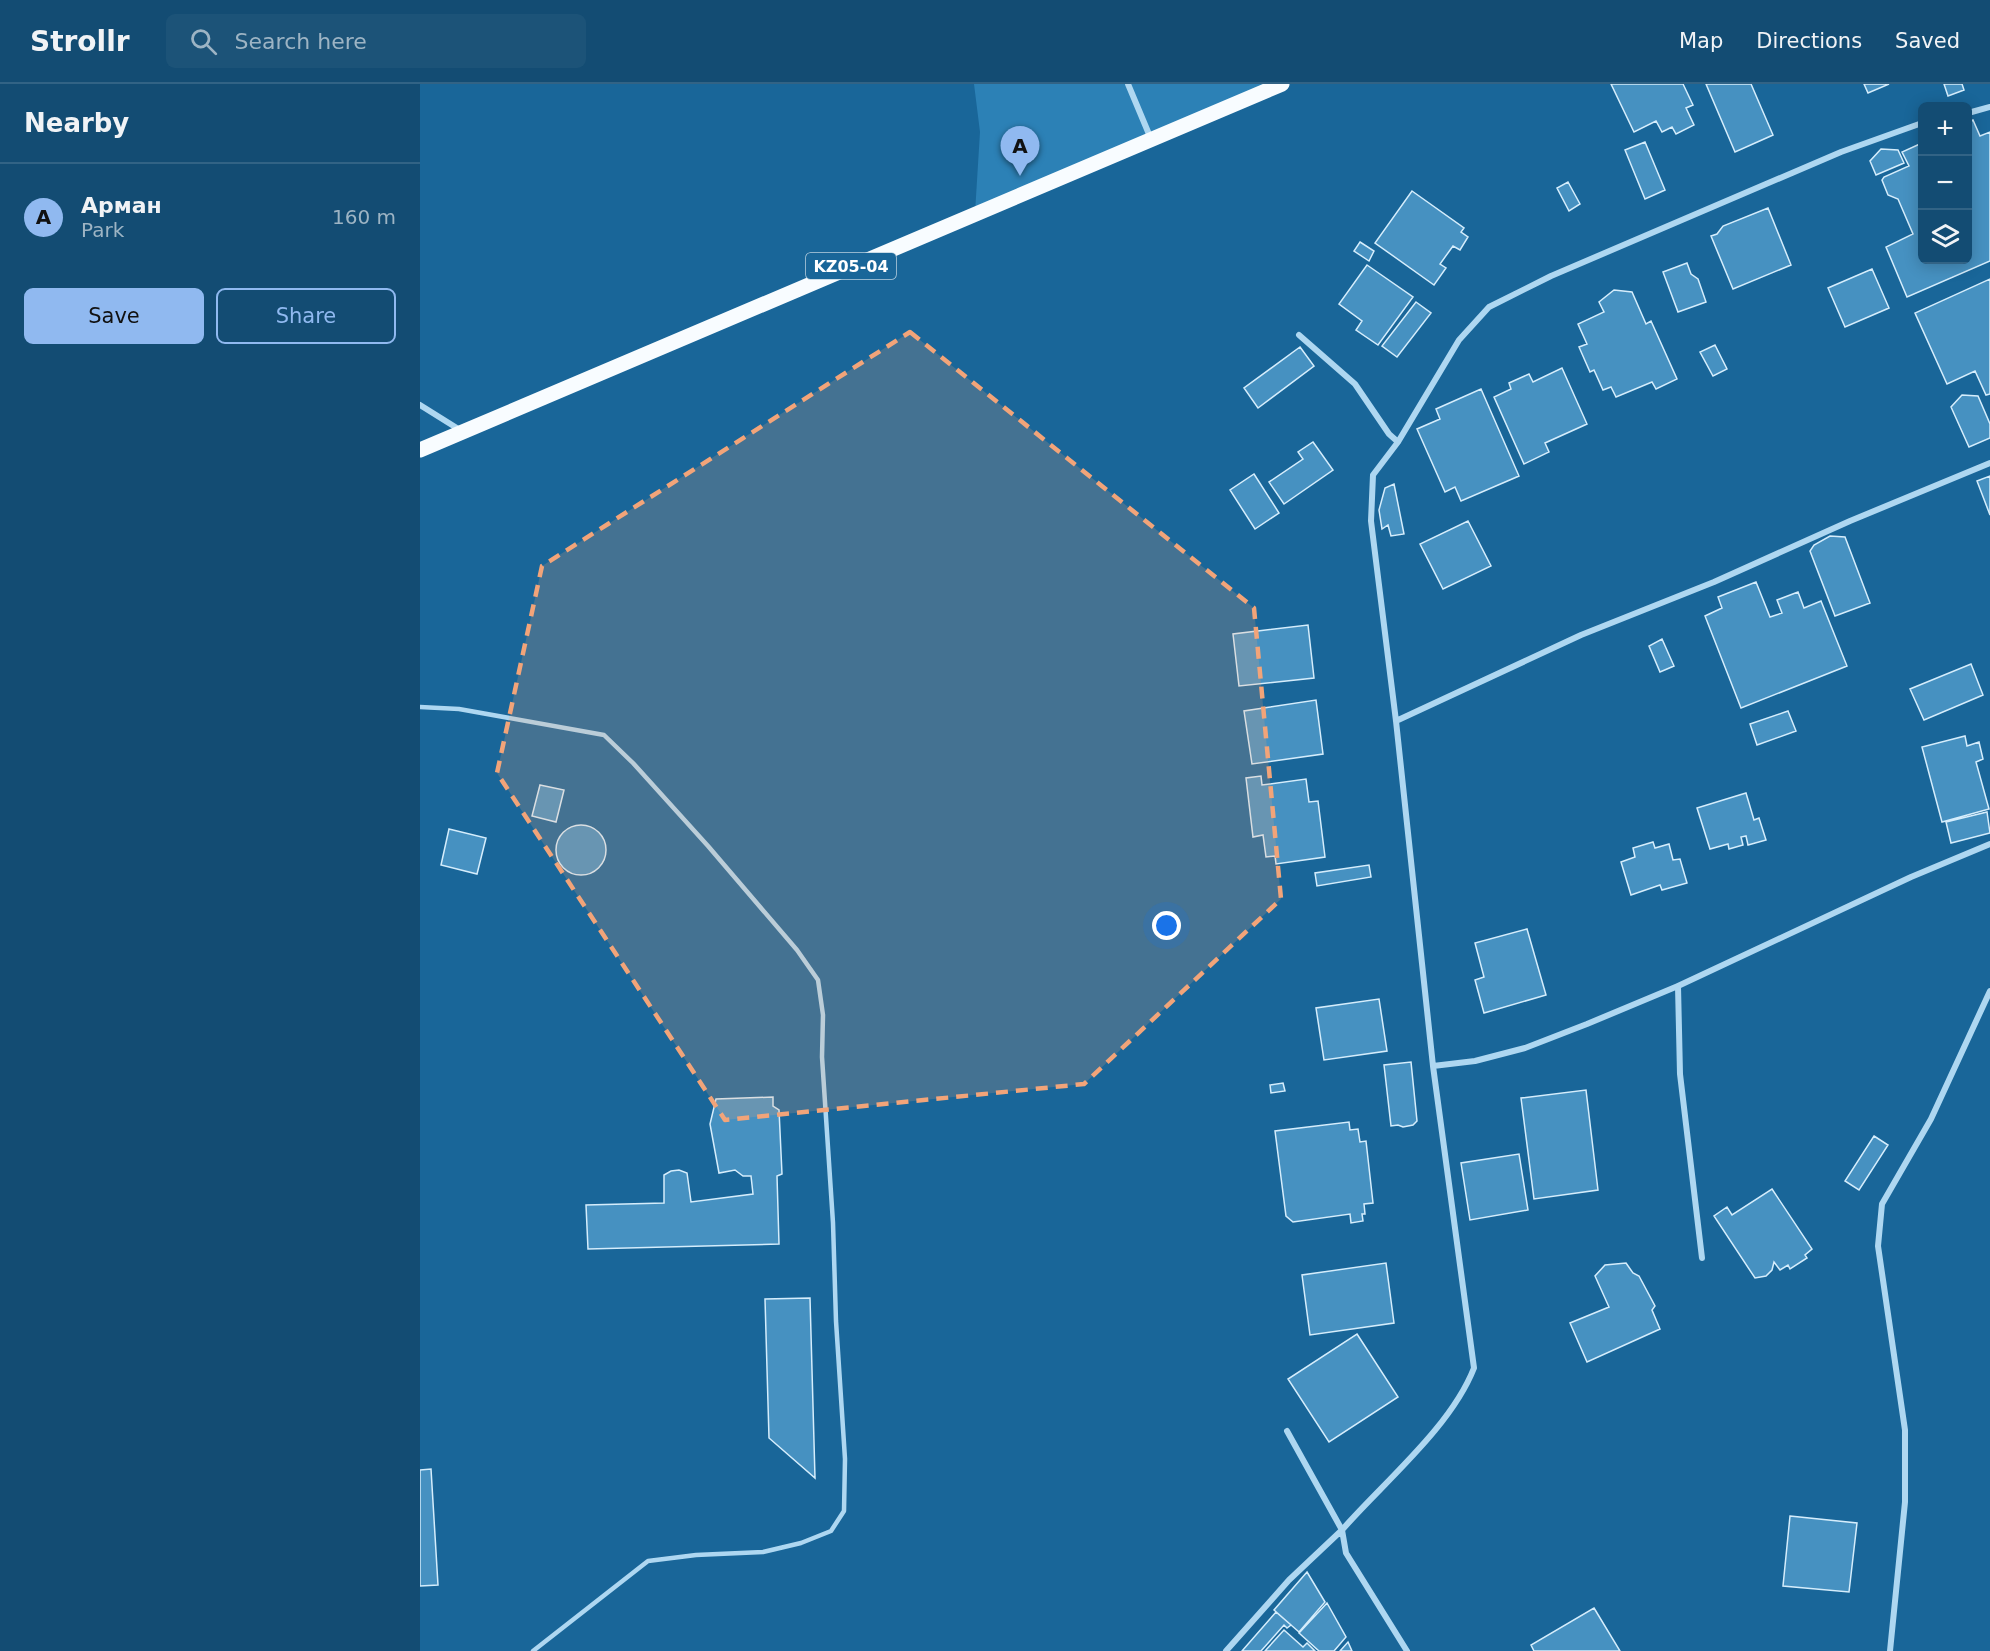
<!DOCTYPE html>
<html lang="en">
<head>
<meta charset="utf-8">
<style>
  body { margin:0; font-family:"DejaVu Sans",sans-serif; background:#1c5378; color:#f1f3f6 }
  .controls { position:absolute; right:18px; top:18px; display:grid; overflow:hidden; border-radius:9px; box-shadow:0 3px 15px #0003 }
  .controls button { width:54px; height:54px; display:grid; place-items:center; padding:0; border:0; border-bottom:2px solid #326385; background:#134c73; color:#f1f3f6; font:30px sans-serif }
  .you { position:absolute; left:747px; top:842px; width:21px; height:21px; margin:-15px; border:4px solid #fff; border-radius:50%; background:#1a73e8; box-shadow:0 0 0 9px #1a73e833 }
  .badge { display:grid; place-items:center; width:39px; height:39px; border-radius:50%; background:#90b9f0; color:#111; font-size:20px; font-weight:700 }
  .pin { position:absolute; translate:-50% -50px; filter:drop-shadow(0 2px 3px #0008) }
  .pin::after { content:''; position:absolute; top:32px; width:21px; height:18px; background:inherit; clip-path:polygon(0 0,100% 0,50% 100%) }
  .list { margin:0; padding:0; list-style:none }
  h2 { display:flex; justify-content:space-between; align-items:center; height:78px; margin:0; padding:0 24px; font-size:26px }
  h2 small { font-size:20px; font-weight:400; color:#9db4c4 }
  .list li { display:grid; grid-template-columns:39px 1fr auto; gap:18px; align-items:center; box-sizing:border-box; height:108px; padding:0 24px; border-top:2px solid #326385 }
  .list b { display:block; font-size:22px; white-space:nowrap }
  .list p { margin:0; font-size:20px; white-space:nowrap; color:#9db4c4 }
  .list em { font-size:20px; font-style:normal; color:#9db4c4 }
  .actions { display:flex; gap:12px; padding:18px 24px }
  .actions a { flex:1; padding:14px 0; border:2px solid #90b9f0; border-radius:9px; text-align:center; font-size:21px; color:#90b9f0 }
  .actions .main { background:#90b9f0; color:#111 }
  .icon { flex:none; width:33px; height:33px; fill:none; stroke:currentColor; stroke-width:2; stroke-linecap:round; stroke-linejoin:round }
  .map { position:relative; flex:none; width:1570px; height:1567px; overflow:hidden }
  header { display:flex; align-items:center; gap:36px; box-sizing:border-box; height:84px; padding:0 30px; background:#134c73; border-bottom:2px solid #326385 }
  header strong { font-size:28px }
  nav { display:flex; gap:33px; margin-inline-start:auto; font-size:21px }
  .search { width:420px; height:54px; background:#1c5378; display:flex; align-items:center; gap:15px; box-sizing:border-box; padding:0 21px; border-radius:9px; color:#9db4c4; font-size:22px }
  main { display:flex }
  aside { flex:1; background:#134c73 }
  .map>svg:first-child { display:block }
  .green { fill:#2c81b6 }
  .building { fill:#4691c1; stroke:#d5edfc; stroke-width:1.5 }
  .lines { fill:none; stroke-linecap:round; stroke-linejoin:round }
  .lane { stroke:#aed7f1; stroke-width:4.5 }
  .street { stroke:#aed7f1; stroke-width:6 }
  .primary { stroke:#f8fcff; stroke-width:15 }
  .marked { fill:#f2a479; fill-opacity:0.2; stroke:#f2a479; stroke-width:4.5; stroke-dasharray:12 8; stroke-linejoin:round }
  .labels { text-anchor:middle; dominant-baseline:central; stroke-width:4.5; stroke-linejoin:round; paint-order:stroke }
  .shield { fill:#196699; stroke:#bad1e0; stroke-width:1.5 }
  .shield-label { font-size:16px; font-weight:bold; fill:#fff }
</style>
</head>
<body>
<header>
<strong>Strollr</strong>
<div class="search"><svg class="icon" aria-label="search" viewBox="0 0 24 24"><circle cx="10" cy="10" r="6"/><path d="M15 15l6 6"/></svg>Search here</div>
<nav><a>Map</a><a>Directions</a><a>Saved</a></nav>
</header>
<main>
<aside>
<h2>Nearby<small></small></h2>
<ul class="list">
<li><span class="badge">A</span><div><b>Арман</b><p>Park</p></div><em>160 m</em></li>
</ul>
<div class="actions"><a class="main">Save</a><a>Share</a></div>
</aside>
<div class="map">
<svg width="1570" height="1567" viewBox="0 0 1570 1567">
  <rect width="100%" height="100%" fill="#196699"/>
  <!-- green -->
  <path class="green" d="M554 0H862L555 129 560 48Z"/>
  <!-- building -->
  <path class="building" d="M1191 0H1263L1273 21 1266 24 1274 41 1256 50 1252 43 1242 48 1236 37 1214 48Z
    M1286 0H1331L1353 51 1315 68Z
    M1444 0H1469L1448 9Z
    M1524 0H1542L1544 6 1528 12Z
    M1553 36 1560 52 1570 48V177L1487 213 1466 163 1493 150 1478 115 1468 111 1462 96 1464 93 1489 82 1482 68 1502 59V176H1548V38Z
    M1225 58 1245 106 1225 115 1205 66Z
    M1461 65 1478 66 1484 79 1456 91 1450 77Z
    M1148 98 1160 120 1149 127 1137 104Z
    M992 107 1044 144 1041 148 1048 153 1040 166 1033 162 1020 180 1026 184 1014 201 955 159Z
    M1348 124 1371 181 1313 205 1291 152 1297 150 1303 142Z
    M940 158 954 167 949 177 934 167Z
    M1267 179 1271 190 1278 195 1286 218 1258 228 1243 188Z
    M947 181 993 213 958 261 936 246 942 237 919 220Z
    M1452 185 1469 224 1425 243 1408 204Z
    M1570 195V310L1566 311 1555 287 1527 300 1495 229Z
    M1194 206 1212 208 1226 240 1231 237 1257 295 1236 305 1232 298 1196 313 1191 303 1183 306 1174 286 1170 288 1159 263 1167 260 1158 240 1184 228 1179 218Z
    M996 218 1011 229 977 273 962 262Z
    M1295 261 1307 285 1293 292 1280 268Z
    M880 263 894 282 838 324 824 304Z
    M1142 284 1167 340 1125 359 1129 368 1104 380 1074 313 1091 305 1089 299 1109 290 1113 298Z
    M1061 305 1099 392 1041 417 1035 403 1025 408 997 345 1020 335 1016 325Z
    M1542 311 1558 312 1570 340V354L1549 363 1531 323Z
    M893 358 913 386 864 420 849 398 883 375 878 368Z
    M834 390 859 429 835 445 810 406Z
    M1570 392V431L1557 397Z
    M974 400 984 450 971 452 968 441 962 445 959 426 965 404Z
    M1048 437 1071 482 1023 505 1000 460Z
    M1410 452 1425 453 1450 519 1415 532 1390 467 1394 461Z
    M1336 498 1350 533 1362 529 1357 516 1378 508 1384 524 1401 517 1427 582 1321 624 1285 532 1302 524 1298 513Z
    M888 541 894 594 819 602 813 550Z
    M1242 555 1254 582 1240 588 1229 562Z
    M1551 580 1563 611 1504 636 1490 605Z
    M896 616 903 670 832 680 824 627Z
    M1368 627 1376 647 1337 661 1330 640Z
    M1545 652 1547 662 1559 658 1563 675 1556 678 1569 725 1522 738 1502 663Z
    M841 692 842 701 886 695 889 718 898 717 905 773 856 780 855 772 846 773 843 751 833 753 826 694Z
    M120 701 144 706 136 738 112 732Z
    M1326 709 1334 736 1339 734 1346 756 1328 761 1326 752 1321 753 1323 761 1309 765 1308 760 1290 765 1277 724Z
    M1567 728 1570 749 1531 759 1526 738Z
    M136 766a25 25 0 1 1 50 0a25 25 0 1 1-50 0Z
    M29 745 66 754 57 790 21 781Z
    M1233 758 1235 764 1249 760 1253 776 1260 775 1267 799 1242 806 1240 801 1211 811 1201 778 1215 773 1213 764Z
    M949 781 951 793 897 802 895 789Z
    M1107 845 1126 911 1064 929 1055 896 1064 893 1055 859Z
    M959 915 967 967 904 976 896 924Z
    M991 978 997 1037 993 1041 983 1043 978 1041 971 1042 964 981Z
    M863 999 865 1007 851 1009 850 1001Z
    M1166 1006 1178 1106 1114 1115 1101 1014Z
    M353 1013V1022L359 1026 362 1090 357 1092 359 1160 168 1165 166 1121 244 1119V1091L251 1087 259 1086 267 1089 271 1118 333 1110 331 1092H323L315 1086 299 1089 290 1040 296 1015Z
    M929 1038 930 1046 938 1045 940 1058 946 1057 953 1119 944 1120 945 1130H942L943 1137 931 1139 930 1130 873 1138 866 1132 855 1047Z
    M1454 1052 1468 1061 1439 1106 1425 1097Z
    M1099 1070 1108 1126 1050 1136 1041 1079Z
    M1352 1105 1392 1165 1385 1171 1387 1174 1370 1185 1368 1181 1360 1186 1354 1178 1352 1186 1346 1192 1335 1194 1294 1132 1307 1123 1312 1131Z
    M966 1179 974 1239 890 1251 882 1191Z
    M1206 1179 1213 1189 1219 1192 1235 1222 1232 1226 1240 1245 1167 1278 1150 1239 1189 1223 1175 1192 1185 1181Z
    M390 1214 395 1394 349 1354 345 1215Z
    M937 1250 978 1313 909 1358 868 1295Z
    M11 1385 18 1501 0 1502V1386Z
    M1370 1432 1437 1439 1429 1508 1363 1502Z
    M887 1488 905 1518 879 1548 854 1526Z
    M907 1519 926 1553 914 1567H899L879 1549Z
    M1174 1524 1200 1567H1114L1111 1561Z
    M856 1528 871 1541 867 1544 864 1541 841 1567H822Z
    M864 1546 883 1563 887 1559 895 1567H845Z
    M928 1558 932 1567H920Z"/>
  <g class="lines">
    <!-- lane -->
    <path class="lane" d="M0 623 39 625 184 651 213 679 288 762 377 866 398 896 403 931 402 973 413 1139 416 1237 425 1375 424 1427 411 1447 381 1459 343 1468 276 1471 228 1477 113 1567"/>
    <!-- street -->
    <path class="street" d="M708 0 731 55
      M1548 29 1570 23
      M879 251 935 300 969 350 978 358
      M0 321 40 346
      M976 637 1161 551 1294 498 1430 437 1570 379
      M1258 902 1260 990 1282 1174
      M1013 982 1055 977 1105 964 1167 940 1258 902 1491 793 1570 760
      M806 1567 869 1496 922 1446 867 1347
      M987 1567 926 1469 922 1446C964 1398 1031 1343 1054 1284L1013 982 976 637 951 437 953 391 978 358 1039 256 1069 223 1131 192 1421 68 1502 39
      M1470 1567 1485 1418V1346L1458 1162 1462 1120 1511 1035 1570 907"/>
    <!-- primary -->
    <path class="primary" d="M0 366 862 0"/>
  </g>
  <!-- marked area -->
  <path class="marked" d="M490 248 834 524 861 815 664 1000 305 1036 77 689 122 482Z"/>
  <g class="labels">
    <!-- shield labels -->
    <rect class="shield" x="386" y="169" width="90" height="26" rx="4.5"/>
    <g class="shield-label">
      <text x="431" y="182">KZ05-04</text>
    </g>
  </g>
</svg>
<div class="controls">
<button>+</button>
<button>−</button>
<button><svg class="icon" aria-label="layers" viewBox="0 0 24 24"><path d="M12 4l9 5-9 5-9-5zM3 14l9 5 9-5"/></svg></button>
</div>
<div class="you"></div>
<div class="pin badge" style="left:600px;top:92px">A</div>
</div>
</main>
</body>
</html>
